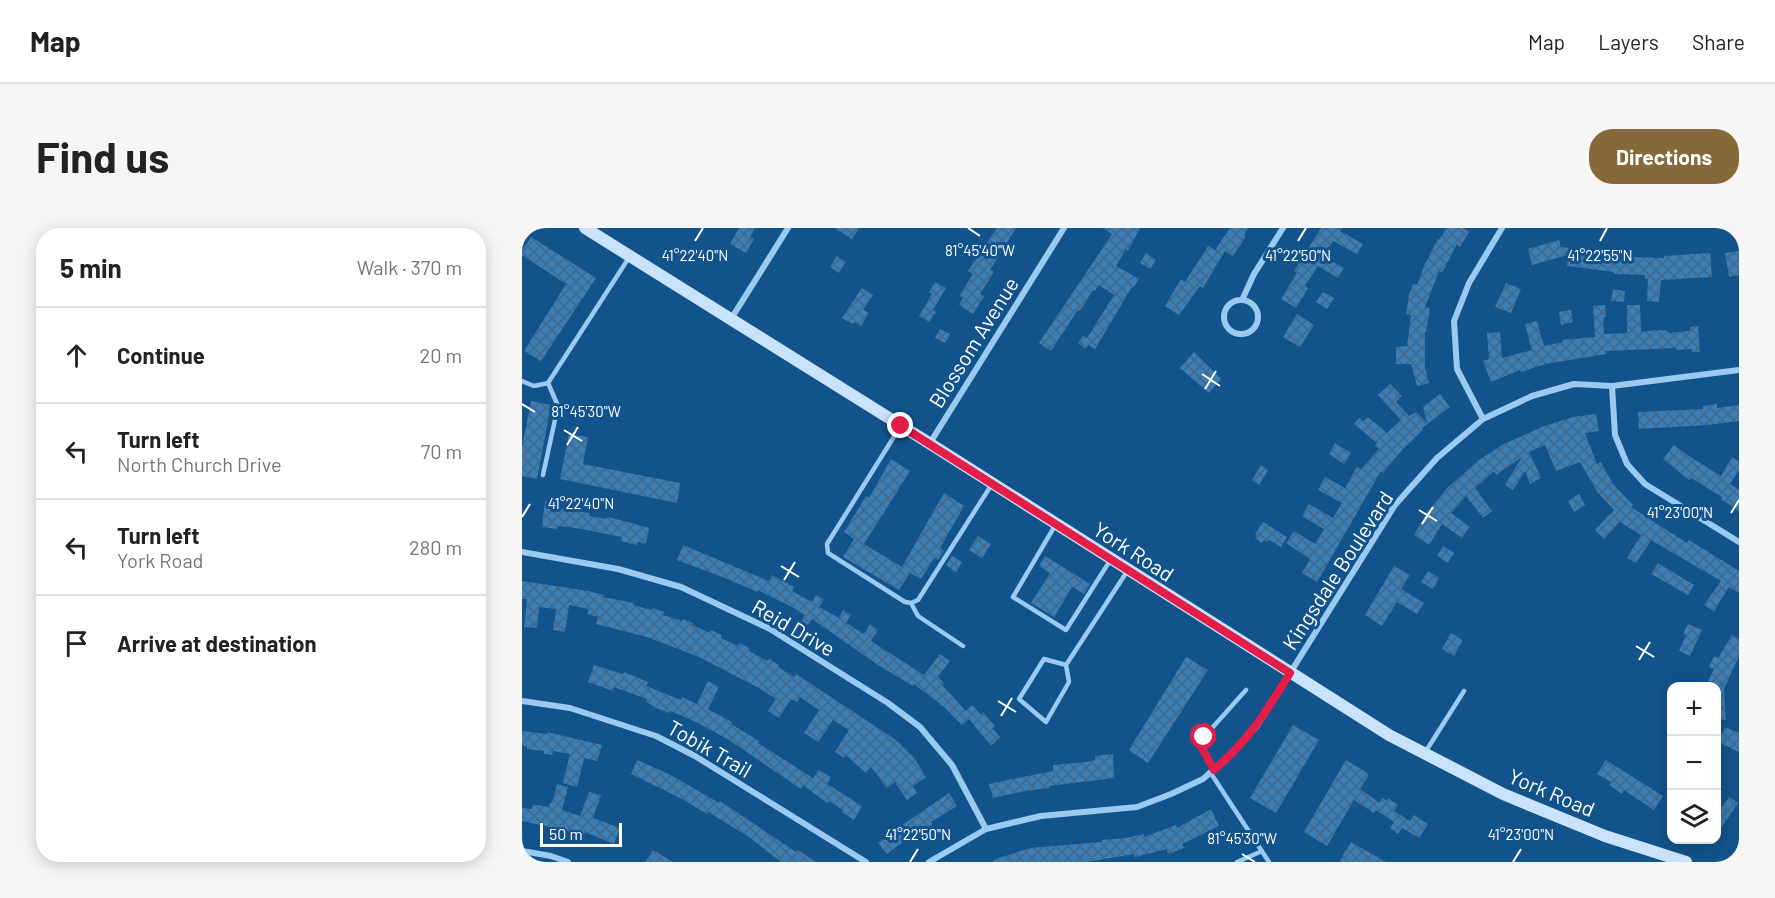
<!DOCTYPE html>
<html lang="en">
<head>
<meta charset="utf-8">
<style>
  body { margin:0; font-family:Barlow,sans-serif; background:#f6f6f6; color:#222 }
  .controls { position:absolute; right:18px; bottom:18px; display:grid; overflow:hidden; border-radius:12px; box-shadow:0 3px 15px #0003 }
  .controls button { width:54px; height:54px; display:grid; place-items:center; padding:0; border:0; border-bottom:2px solid #e0e0e0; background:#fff; color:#222; font:30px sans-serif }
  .scale { position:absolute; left:18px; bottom:15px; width:82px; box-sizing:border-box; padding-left:6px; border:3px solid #fff; border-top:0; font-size:16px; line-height:21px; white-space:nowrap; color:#fff; -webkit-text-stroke:4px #12538b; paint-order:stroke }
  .stop { position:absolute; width:18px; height:18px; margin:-14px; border:4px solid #e11d48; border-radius:50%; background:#fff }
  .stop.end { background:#e11d48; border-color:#fff; box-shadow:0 2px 6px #0008 }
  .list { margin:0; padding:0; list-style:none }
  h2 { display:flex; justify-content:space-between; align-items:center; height:78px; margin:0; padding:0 24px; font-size:26px }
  h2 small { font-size:20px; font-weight:400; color:#767676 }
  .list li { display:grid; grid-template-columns:39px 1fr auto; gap:18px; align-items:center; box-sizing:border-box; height:96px; padding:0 24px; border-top:2px solid #e0e0e0 }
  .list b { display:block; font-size:22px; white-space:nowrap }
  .list p { margin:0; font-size:20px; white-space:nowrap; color:#767676 }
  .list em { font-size:20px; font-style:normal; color:#767676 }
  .icon { flex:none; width:33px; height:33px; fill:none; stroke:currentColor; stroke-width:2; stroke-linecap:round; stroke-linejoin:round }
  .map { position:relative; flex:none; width:1217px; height:634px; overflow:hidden; border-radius:24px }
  header { display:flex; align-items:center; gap:36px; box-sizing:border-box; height:84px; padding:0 30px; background:#fff; border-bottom:2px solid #e0e0e0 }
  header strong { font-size:28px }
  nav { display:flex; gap:33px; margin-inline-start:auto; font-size:21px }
  .intro { display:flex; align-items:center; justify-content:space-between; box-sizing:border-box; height:144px; padding:0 36px }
  h1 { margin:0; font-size:42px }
  .button { padding:15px 27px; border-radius:24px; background:#85693b; color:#fff; font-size:21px; font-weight:700 }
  main { display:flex; gap:36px; padding:0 36px }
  aside { flex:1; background:#fff; border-radius:24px; box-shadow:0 3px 15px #0003 }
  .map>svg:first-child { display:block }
  .building { fill:url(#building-cross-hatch) }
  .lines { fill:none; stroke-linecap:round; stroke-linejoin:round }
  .lane { stroke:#9ac9f1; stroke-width:4.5 }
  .street { stroke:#9ac9f1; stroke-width:6 }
  .secondary { stroke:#c8e3fb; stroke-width:12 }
  .route { stroke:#e11d48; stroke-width:8 }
  .ticks { fill:none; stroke:#fff; stroke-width:2 }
  .labels { text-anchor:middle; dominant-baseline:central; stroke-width:6; stroke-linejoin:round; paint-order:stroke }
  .street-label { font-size:21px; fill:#fff; stroke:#12538b }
  .ticks-label { font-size:15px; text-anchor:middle; fill:#fff; stroke:#12538b; stroke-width:6; stroke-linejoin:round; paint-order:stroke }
</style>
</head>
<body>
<header>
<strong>Map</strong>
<nav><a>Map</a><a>Layers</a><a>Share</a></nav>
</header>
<div class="intro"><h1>Find us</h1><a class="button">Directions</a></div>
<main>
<aside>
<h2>5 min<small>Walk · 370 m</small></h2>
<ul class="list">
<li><svg class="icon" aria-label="ahead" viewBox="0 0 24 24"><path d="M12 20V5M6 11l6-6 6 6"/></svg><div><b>Continue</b></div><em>20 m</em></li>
<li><svg class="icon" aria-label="left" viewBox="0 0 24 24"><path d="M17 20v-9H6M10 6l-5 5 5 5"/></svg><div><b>Turn left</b><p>North Church Drive</p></div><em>70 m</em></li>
<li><svg class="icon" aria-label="left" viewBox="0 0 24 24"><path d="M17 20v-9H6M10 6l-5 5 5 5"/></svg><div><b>Turn left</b><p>York Road</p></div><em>280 m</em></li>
<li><svg class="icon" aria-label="arrive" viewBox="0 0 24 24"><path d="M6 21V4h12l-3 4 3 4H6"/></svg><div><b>Arrive at destination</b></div></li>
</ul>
</aside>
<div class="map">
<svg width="1217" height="634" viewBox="0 0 1217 634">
  <defs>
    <pattern id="building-cross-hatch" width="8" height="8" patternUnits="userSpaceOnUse" patternTransform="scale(1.5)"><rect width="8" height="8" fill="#3b7db5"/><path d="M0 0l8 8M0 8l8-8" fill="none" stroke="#436786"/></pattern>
  </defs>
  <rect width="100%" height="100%" fill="#12538b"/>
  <!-- building -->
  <path class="building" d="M217 0H233L228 9 232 11 224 25 208 16Z
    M313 0H337L330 11Z
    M475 0H494L468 42 472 44 458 66 462 68 451 86 437 77 441 70 437 68 451 46 446 43Z
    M581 0H618L606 23 604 21 594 38 617 51 611 60 610 59 573 121 566 117 564 121 556 115 561 108 565 110 592 67 577 57 573 63 571 62 558 83 556 82 529 123 517 115 590 6Z
    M708 0H726L722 7 724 8 711 28 703 23 681 60 678 58 657 87 643 78 659 51 663 54 686 18 693 22Z
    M799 0H820L818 3 841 16 835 26 811 13 802 29 822 40 816 50 796 38 783 58 786 60 774 80 759 71 775 45 772 43Z
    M925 0H941L947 4 938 19 935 16 920 45 917 43 903 79 908 80 904 104H903V139L907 155 895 158 889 136H874V119L885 118 889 87 884 86 887 67 891 56 895 57 903 36 916 11 917 12Z
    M9 9 74 50 19 133 2 123 44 56 0 27V23Z
    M1037 12 1039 19 1110 29 1142 30V28L1188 25 1190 49 1139 52 1137 74 1125 73 1126 51H1123V47L1092 46V44L1045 38 1046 27 1010 37 1006 21Z
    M1217 23V47L1207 49 1203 25Z
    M624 25 634 32 628 41 618 35Z
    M315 28 324 34 317 45 308 39Z
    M413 54 424 60 411 82 414 84 407 94 397 88 410 66 407 64Z
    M984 55 999 61 989 85 973 79Z
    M340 60 351 67 341 82 347 85 339 98 332 94 331 96 320 90Z
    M1091 61 1103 63 1102 74 1089 73Z
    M801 64 812 70 805 81 794 74Z
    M1083 77 1084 89 1081 90 1082 106 1105 105V77H1118L1119 104 1137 102 1146 103V105L1168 103V99L1176 98 1178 124H1170V121L1155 122 1154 120 1084 123V126L1023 136 999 144 998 142 969 154 961 133 967 131 965 105 978 104 980 130 1010 122 1003 96 1015 93 1022 118 1041 114 1040 112 1073 109 1071 78Z
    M1049 82 1051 94 1039 97 1037 84Z
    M775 86 792 97 778 119 761 109Z
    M418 101 428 106 423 115 413 110Z
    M672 124 699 151 687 165 658 140Z
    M868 156 880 168 874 174 887 188 894 184 905 195 901 179 918 166 928 179 900 200 901 202 882 220 861 245 859 243 795 354 780 345 788 331 764 315 772 303 793 316 802 301 780 288 787 276 811 290 820 275 796 262 803 249 823 260 835 239 839 241 857 221 853 218 855 215 832 196 837 190 842 193 846 189 865 205 879 192 856 167Z
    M9 173 29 177 15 251 0 248V219Z
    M1195 176V180L1217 177V193L1185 197 1117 201 1116 184 1181 181V178Z
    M1074 186 1077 203 1063 205 1075 236 1079 234 1091 256 1111 277 1109 279 1165 315 1167 312 1217 343V365L1207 359 1192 383 1182 377 1199 353 1129 312 1114 335 1105 330 1119 307 1098 294 1082 311 1073 302 1092 282 1076 265 1058 234 1034 243 1023 217 1007 224 1019 250 1008 256 1003 243 991 262 983 257 1000 229 974 247 972 243 953 260 970 283 961 290 944 268 929 285 948 299 940 310 920 296 907 317 892 307 906 283 925 260 957 232 982 216 1020 199 1051 189Z
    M47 206 66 209 61 236 158 255 155 275 38 251Z
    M813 215 829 225 822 236 807 226Z
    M1152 217 1167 228 1199 248 1210 229 1217 234V242L1208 256 1217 262V283L1199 271 1200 269 1169 250 1167 252 1141 231Z
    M369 231 388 243 342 316 380 339 422 265 442 278 418 320 422 323 416 332 412 330 399 351 388 345 377 362 321 329 332 311 322 304 344 268 347 270Z
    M739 237 746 242 737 257 730 252Z
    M1057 266 1063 277 1052 284 1046 273Z
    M23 273 38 275V281L68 285 67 288 85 291V289L98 292 127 300 124 316 116 314 115 317 99 313 100 309 54 300 36 298 35 301 20 299Z
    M741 294 765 309 759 319 747 312 745 314 742 312 740 315 733 310 735 307 733 306Z
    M456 308 469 316 460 330 447 322Z
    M161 317 247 353 250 347 272 359 270 363 286 372 291 373 294 367 302 371 297 379 317 390 321 382 329 387 324 395 342 406 348 396 356 402 349 413 402 447 418 426 428 433 416 449 422 455 420 457 444 483 450 477 459 487 461 484 473 498 470 500 478 509 469 518 447 491 440 497 422 479 392 456 391 458 356 437 290 391 286 397 279 393 283 387 268 378 236 362V364L198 348 155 332Z
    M921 318 932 325 926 335 915 328Z
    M430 328 440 334 434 344 424 337Z
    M523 328 568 356 562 366 550 359 532 389 509 375 528 345 517 338Z
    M1136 335 1172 357 1166 367 1129 346Z
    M872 338 888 347 879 361 902 375 895 386 875 374 860 398 843 387Z
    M906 343 917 350 911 361 899 354Z
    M0 353 66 363 82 367 81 369 112 375 111 377 130 382 131 380 142 384 141 387 160 393 161 391 171 395 170 397 188 405 189 402 200 407 199 410 216 418 218 415 228 421 227 423 245 433 247 431 257 437 256 439 272 449 274 446 374 512 393 531 404 549 391 558 395 565 385 572 373 554 365 560 349 539 344 545 324 527 322 530 313 524 327 502 311 492 296 514 282 505 297 482 278 469 275 474 269 471 257 490 246 483 254 471 235 459 179 430 151 419 125 409 74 396 76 389 65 386 67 381 47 377 43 404 31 402 34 381 17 379 15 400 2 399 5 371H0Z
    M1166 396 1180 402 1168 428 1157 423 1164 407 1161 406Z
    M929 405 941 412 932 428 920 421Z
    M1210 407 1217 411V428L1202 461 1204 492H1194V456L1186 453 1192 441 1187 439 1192 428 1196 430Z
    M664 429 686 442 626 535 607 522Z
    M72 437 101 446 102 444 126 454 124 458 159 472 160 469 175 476 186 453 197 459 186 481 210 494 209 496 237 513 236 515 291 550 296 542 309 549 305 556 340 578 332 592 320 584 321 582 307 573 305 575 281 557 279 561 207 512 176 495 149 483 148 485 134 480 124 474 125 471 92 459 91 463 66 454Z
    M771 497 797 512 754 585 728 570Z
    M1203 499 1217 505V524L1196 514Z
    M0 503 25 506V504L80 517 75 533 62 530 55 559 41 555 48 526 31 523 30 527 22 526V523L5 521V518H0Z
    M591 526 592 550 527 558V560L503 563 471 570 467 556 531 543V537L564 534 573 532V528Z
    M115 532 147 546 197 575 198 573 274 624 276 622 294 634H259L227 609 186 584 185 586 160 571 109 546Z
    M824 532 847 546 838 561 858 575 860 570 865 573 866 570 876 577 872 583 888 593 892 587 906 596 897 610 880 600 876 606 868 600 872 594 854 582 852 585 832 572 805 618 782 604Z
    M1084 532 1141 568 1132 582 1102 562 1100 566 1087 557 1089 554 1075 546Z
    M35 556 46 559 40 582 58 588 67 564 79 567 71 590 98 600 92 616 63 604 62 607 0 593V580L10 581 11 577H15L27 579 28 575H30Z
    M427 565 435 578 409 594 411 596 391 609 390 607 365 626 356 615 375 599 376 600Z
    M1207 569 1216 575 1194 608V587Z
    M689 581 697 598 660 616 662 620 646 626 645 621 613 629 612 626 565 634H471V632L508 620 580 614V612L603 610 622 606V609L654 597 655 600Z
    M829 614 864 634H817Z
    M131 622 151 634H123Z"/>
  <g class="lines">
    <!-- lane -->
    <path class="lane" d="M0 153 12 158 26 155 108 28
      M378 199 305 316 306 325 383 374 389 375 396 372 470 256
      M21 247 36 178 26 155
      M534 296 491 369 544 402 589 331
      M389 375 396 388 441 418
      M544 437 522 431 497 471 524 494 547 454 544 437 606 342
      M904 523 942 463
      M691 541 679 518 682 509 724 462
      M688 544 747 634
      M715 634 740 623"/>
    <!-- street -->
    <path class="street" d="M720 72 732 46 761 0
      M702 89a17 17 0 1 1 34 0a17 17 0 1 1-34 0Z
      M209 91 266 0
      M1090 158 1093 207 1105 236 1123 256 1217 314
      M961 191 935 141 932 93 947 55 980 0
      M408 215 542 0
      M0 324 96 341 159 359 248 401 366 475 398 499 430 537 464 601
      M0 473 48 480 134 508 173 528 344 634
      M0 623 29 628 46 634
      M407 634 464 601 519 588 615 579 649 566 681 551 707 528 735 498 873 277 915 230 961 191 1010 168 1052 156 1090 158 1217 142"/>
    <!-- secondary -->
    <path class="secondary" d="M63 0 407 215 867 507 981 566 1083 608 1164 634"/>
  </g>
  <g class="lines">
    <!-- route -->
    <path class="route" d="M379 198 768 445C744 484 727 512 692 542L679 518 682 509"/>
  </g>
  <!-- ticks -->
  <path class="ticks" d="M446 0 458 8M173 13 181 0M776 13 784 0M1078 13 1085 0M680 146 698 158M683 161 694 143M0 176 13 184M42 202 60 213M45 217 56 199M897 282 915 293M1209 285 1217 272M0 289 8 276M900 296 911 279M259 338 277 349M262 352 273 334M1114 418 1132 429M1117 432 1128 414M476 473 494 484M479 488 490 470M720 626 733 634M388 634 396 621M991 634 999 621"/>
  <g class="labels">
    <!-- street labels -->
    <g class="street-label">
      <text transform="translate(451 114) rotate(-58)">Blossom Avenue</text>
      <text transform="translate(612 323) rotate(33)">York Road</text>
      <text transform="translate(815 342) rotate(-57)">Kingsdale Boulevard</text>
      <text transform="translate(272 399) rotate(30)">Reid Drive</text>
      <text transform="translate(188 520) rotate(30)">Tobik Trail</text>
      <text transform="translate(1030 564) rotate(23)">York Road</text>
    </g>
  </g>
  <g class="ticks-label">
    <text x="458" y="28">81°45'40"W</text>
    <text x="173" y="33">41°22'40"N</text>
    <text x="776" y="33">41°22'50"N</text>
    <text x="1078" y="33">41°22'55"N</text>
    <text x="64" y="189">81°45'30"W</text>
    <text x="59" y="281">41°22'40"N</text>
    <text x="1158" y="290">41°23'00"N</text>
    <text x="396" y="612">41°22'50"N</text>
    <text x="999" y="612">41°23'00"N</text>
    <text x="720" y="616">81°45'30"W</text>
  </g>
</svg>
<div class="controls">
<button>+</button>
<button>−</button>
<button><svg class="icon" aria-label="layers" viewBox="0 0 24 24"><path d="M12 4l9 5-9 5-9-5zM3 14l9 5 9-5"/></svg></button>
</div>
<div class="scale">50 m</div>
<div class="stop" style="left:682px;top:509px"></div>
<div class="stop end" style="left:379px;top:198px"></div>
</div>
</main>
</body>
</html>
